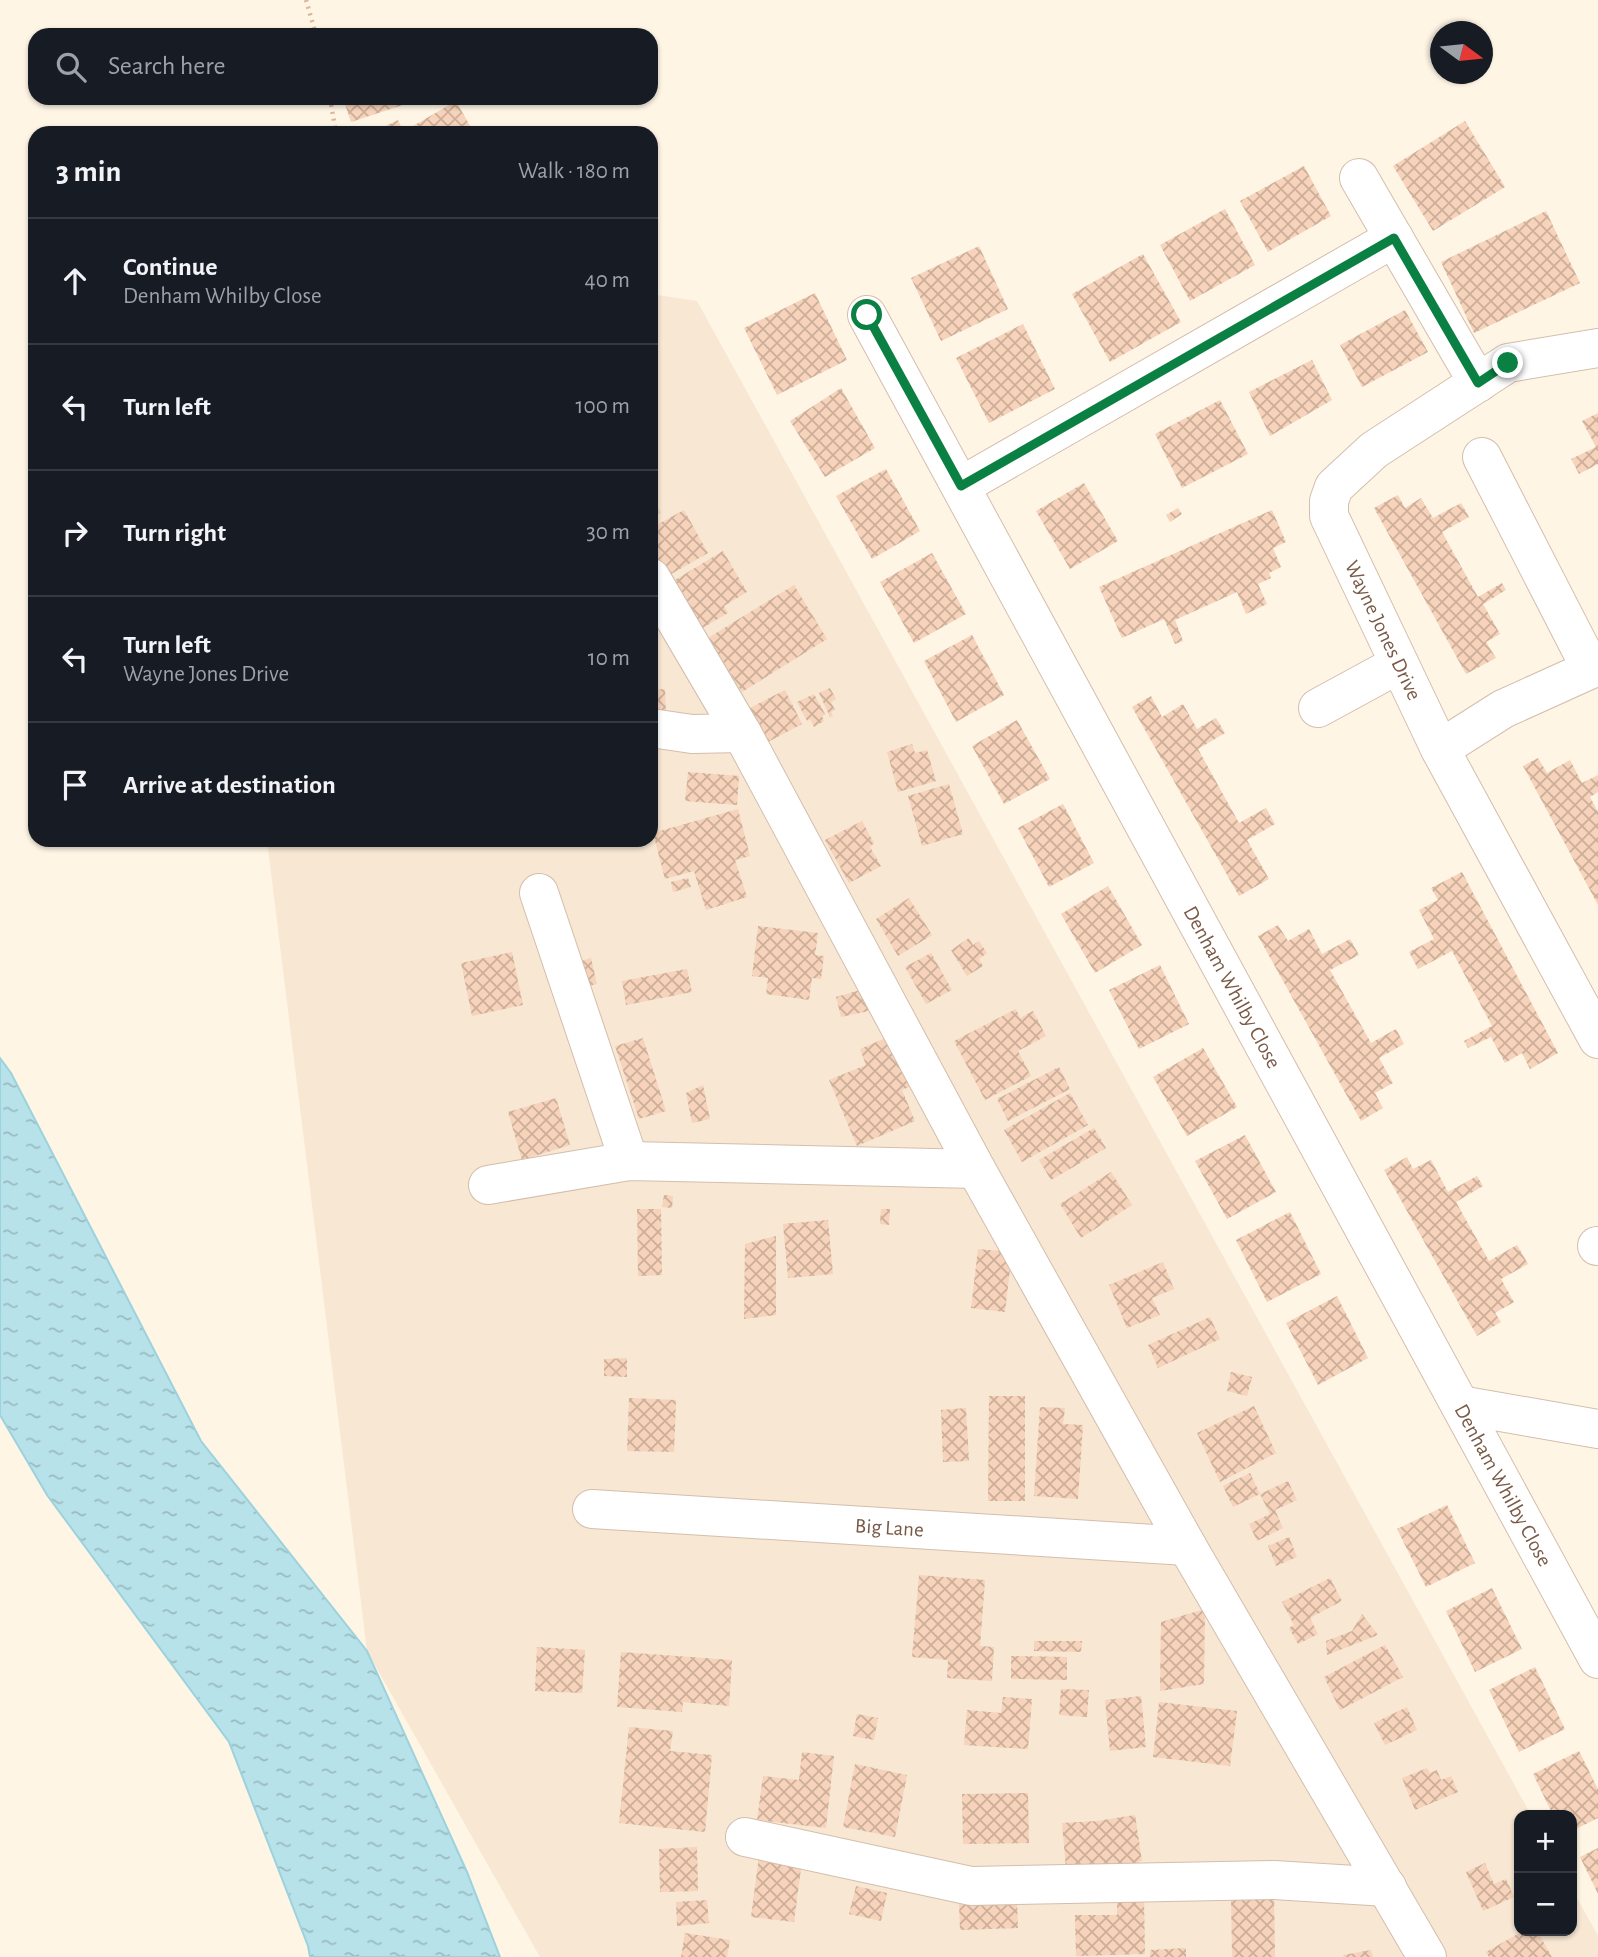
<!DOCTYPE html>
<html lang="en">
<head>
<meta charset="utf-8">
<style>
  body { margin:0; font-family:"Alegreya Sans",sans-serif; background:#242831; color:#f1f3f6 }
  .controls { position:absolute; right:21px; bottom:21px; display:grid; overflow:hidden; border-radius:14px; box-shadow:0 2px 5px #0004 }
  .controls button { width:63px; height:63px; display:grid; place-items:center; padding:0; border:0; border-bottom:2px solid #363941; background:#171b24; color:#f1f3f6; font:35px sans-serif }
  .compass { position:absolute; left:1430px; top:21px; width:63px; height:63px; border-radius:50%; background:#171b24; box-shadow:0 2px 5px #0004; rotate:105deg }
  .stop { position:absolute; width:21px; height:21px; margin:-16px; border:5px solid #0b8043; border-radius:50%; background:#fff }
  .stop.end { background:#0b8043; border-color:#fff; box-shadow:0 2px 7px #0008 }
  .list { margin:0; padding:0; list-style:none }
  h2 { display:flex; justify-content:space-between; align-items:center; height:91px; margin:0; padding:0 28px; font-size:30px }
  h2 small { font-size:23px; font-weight:400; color:#9ea1a6 }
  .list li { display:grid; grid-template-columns:46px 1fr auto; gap:21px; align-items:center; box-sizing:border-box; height:126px; padding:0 28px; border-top:2px solid #363941 }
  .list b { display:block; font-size:26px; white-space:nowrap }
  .list p { margin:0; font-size:23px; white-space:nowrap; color:#9ea1a6 }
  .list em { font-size:23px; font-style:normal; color:#9ea1a6 }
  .icon { flex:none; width:38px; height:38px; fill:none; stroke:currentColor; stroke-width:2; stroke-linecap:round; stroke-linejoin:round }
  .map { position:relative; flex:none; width:1598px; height:1957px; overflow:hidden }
  .search { position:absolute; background:#171b24; box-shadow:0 2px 5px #0004; left:28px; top:28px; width:630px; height:77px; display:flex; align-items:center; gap:18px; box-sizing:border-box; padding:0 24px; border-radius:21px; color:#9ea1a6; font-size:26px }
  .panel { position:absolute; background:#171b24; box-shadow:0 2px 5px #0004; left:28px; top:126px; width:630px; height:721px; border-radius:21px }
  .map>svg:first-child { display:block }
  .residential { fill:#f7e7d3 }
  .water { fill:url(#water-ripples); stroke:#9cd2dd; stroke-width:2 }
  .building { fill:url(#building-cross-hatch) }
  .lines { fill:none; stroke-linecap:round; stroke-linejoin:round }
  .minor-casing { stroke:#d4beac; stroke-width:40 }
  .path { stroke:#dcb69c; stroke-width:4.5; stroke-dasharray:2 5; stroke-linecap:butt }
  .minor { stroke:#fff; stroke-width:38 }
  .route { stroke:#0b8043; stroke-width:9 }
  .labels { text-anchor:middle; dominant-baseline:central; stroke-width:5; stroke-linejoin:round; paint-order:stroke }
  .street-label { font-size:21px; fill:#7a5a47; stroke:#fff8ed }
</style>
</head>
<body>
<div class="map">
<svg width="1598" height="1957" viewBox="0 0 1598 1957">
  <defs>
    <pattern id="water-ripples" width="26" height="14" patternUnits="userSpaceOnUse" patternTransform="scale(1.75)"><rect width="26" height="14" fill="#b7e2ea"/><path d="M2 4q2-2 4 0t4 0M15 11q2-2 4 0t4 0" fill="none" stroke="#9ababf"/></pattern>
    <pattern id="building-cross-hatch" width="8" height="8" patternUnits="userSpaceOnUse" patternTransform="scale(1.75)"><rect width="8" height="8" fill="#f6d3ba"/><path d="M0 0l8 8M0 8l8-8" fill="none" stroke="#ccae99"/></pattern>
  </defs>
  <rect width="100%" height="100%" fill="#fef5e5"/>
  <!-- residential -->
  <path class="residential" d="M651 294 697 301 1531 1815H1519V1931H1572V1889L1598 1936V1957H540L367 1651 267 840H651Z"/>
  <!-- water -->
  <path class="water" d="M0 1058 11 1073 201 1441 367 1651 467 1872 500 1957H310L308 1946 229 1742 47 1495 0 1415Z"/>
  <!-- building -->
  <path class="building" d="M343 98H421V99L351 122Z
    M456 101 474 133H410L408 129Z
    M398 120 404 133H371Z
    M1465 121 1505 187 1433 231 1393 166Z
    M1304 166 1331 216 1268 252 1240 201Z
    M1225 209 1255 265 1190 301 1160 245Z
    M1546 211 1580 283 1474 333 1441 262Z
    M979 246 1008 309 941 341 911 278Z
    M1143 254 1181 322 1110 362 1072 294Z
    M815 293 847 360 777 395 744 328Z
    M1405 310 1428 352 1362 387 1340 345Z
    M1023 324 1055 389 989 423 956 358Z
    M1312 360 1332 400 1270 436 1249 392Z
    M841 388 875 448 825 477 790 421Z
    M1220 400 1248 454 1182 488 1155 434Z
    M1598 413V464L1579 474 1571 459 1596 447 1582 421Z
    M886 469 920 531 872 559 836 496Z
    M1084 483 1118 541 1070 569 1036 511Z
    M651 492 661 513 651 518Z
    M1398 495 1405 508 1421 498 1433 518 1461 503 1469 517 1442 532 1478 597 1502 583 1506 590 1483 604 1500 634 1486 642 1496 658 1466 674 1374 508Z
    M1178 508 1182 514 1170 522 1166 515Z
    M684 510 708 553 666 577 651 550V528Z
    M1272 510 1286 542 1273 548 1281 567 1269 573 1271 578 1258 584 1267 604 1246 614 1237 592 1175 620 1183 641 1175 644 1164 619 1122 638 1099 587Z
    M723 551 747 592 724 606 728 613 699 630 670 583Z
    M932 553 966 614 914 643 880 582Z
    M794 585 827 639 742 692 708 638Z
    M972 635 1004 695 956 722 924 661Z
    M830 688 836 699 831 702 835 710 831 712 833 716 830 717 819 693Z
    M665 689 666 714 651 715V690Z
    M785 690 802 724 766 743 748 709Z
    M814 694 825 714 822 716 824 721 814 727 810 719 807 721 797 702Z
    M1151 696 1162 717 1183 704 1197 729 1216 718 1225 733 1198 749 1239 823 1266 808 1275 824 1247 840 1269 879 1239 896 1132 707Z
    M1017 720 1050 779 1004 804 972 746Z
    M912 744 915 753 927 750 936 781 898 792 887 752Z
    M1538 758 1547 773 1570 760 1582 783 1598 775V792L1590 797 1598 812V905L1523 766Z
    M688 772 739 776 737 805 685 801Z
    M949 784 963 834 922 846 908 796Z
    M1063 804 1094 863 1049 887 1018 828Z
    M738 809 750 856 735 860 747 897 706 910 694 871 665 879 653 833Z
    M862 821 874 843 870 847 881 866 849 883 825 840Z
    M1462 872 1558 1053 1530 1069 1522 1053 1505 1063 1491 1037 1468 1048 1464 1041 1492 1026 1452 951 1418 969 1409 952 1434 939 1419 910 1438 900 1431 888Z
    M688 878 691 887 673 892 671 882Z
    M1108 886 1142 945 1095 973 1061 914Z
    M909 898 932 935 898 956 876 919Z
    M1278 925 1288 941 1309 929 1322 954 1350 939 1359 955 1330 970 1371 1043 1396 1029 1404 1044 1379 1058 1393 1083 1375 1093 1383 1108 1361 1121 1258 936Z
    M758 926 818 933 815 955 824 956 821 979 812 978 809 1000 766 994 768 978 752 976Z
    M969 938 973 945 979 941 987 953 979 959 983 966 967 976 951 950Z
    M512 952 523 1005 472 1016 461 963Z
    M931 953 952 990 926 1004 905 967Z
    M591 958 597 984 587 986 581 961Z
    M1160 965 1189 1024 1139 1049 1109 990Z
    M687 969 692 992 626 1005 622 981Z
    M864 989 869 1011 841 1017 836 997Z
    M1016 1009 1020 1018 1033 1011 1046 1036 1018 1051 1031 1076 985 1100 954 1041Z
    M888 1037 919 1083 902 1090 915 1121 857 1146 829 1080 866 1065 860 1049Z
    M643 1038 666 1111 639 1119 615 1046Z
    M1203 1048 1237 1107 1187 1136 1153 1077Z
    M1059 1067 1070 1089 1008 1121 997 1099Z
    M703 1085 710 1119 692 1123 686 1093Z
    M1070 1093 1088 1125 1022 1162 1004 1130Z
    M556 1098 570 1145 522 1160 508 1112Z
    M1094 1128 1106 1148 1051 1180 1039 1160Z
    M1245 1135 1276 1192 1227 1219 1195 1161Z
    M1407 1157 1413 1169 1431 1160 1448 1192 1477 1176 1483 1186 1456 1202 1489 1261 1517 1245 1528 1264 1501 1279 1514 1302 1495 1313 1501 1322 1477 1336 1384 1170Z
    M1111 1172 1132 1205 1081 1238 1060 1204Z
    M664 1195 673 1196 672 1208 662 1207Z
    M637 1209H661L662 1275 638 1276Z
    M881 1209H890L889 1225 880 1224Z
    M1290 1212 1321 1274 1267 1302 1236 1240Z
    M828 1220 833 1274 788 1278 783 1224Z
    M776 1236V1315L744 1319 745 1244Z
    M978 1249 1012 1252 1005 1312 971 1308Z
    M1163 1262 1174 1289 1152 1298 1160 1315 1127 1328 1109 1285Z
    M1337 1296 1368 1358 1318 1385 1286 1323Z
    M1210 1317 1220 1339 1158 1368 1148 1345Z
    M627 1358V1377L604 1376V1359Z
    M1231 1372 1252 1377 1247 1396 1227 1391Z
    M989 1396H1025V1501H988Z
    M629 1398 676 1400 674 1452 627 1451Z
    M1254 1406 1276 1453 1220 1482 1197 1433Z
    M1040 1407 1065 1408 1063 1424 1083 1425 1078 1499 1034 1496Z
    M966 1408 969 1461 943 1462 941 1410Z
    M1250 1473 1260 1494 1233 1507 1223 1486Z
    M1288 1481 1297 1500 1275 1510 1283 1528 1257 1541 1249 1524 1270 1514 1260 1494Z
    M1447 1505 1475 1563 1426 1587 1397 1529Z
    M1289 1537 1297 1557 1276 1566 1268 1546Z
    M919 1575 985 1580 980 1646 994 1647 992 1681 947 1678 948 1660 912 1657Z
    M1330 1578 1342 1601 1310 1618 1318 1634 1298 1644 1289 1628 1294 1625 1282 1602Z
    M1492 1588 1522 1649 1475 1672 1446 1611Z
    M1205 1609 1204 1684 1160 1691 1161 1622Z
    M1362 1614 1378 1635 1327 1655 1326 1641 1352 1631Z
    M1034 1641H1082L1081 1652 1034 1651Z
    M1385 1645 1403 1677 1340 1710 1324 1677Z
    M537 1647 585 1650 582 1693 535 1691Z
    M621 1652 732 1660 729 1706 683 1702 682 1712 617 1707Z
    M1011 1656 1067 1657V1680L1011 1679Z
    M1535 1667 1565 1729 1519 1752 1489 1690Z
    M1061 1689 1089 1690 1087 1717 1059 1715Z
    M1141 1696 1146 1747 1110 1751 1105 1700Z
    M1003 1697 1032 1699 1028 1749 964 1745 967 1710 1001 1713Z
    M1159 1702 1237 1711 1230 1766 1153 1757Z
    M1407 1707 1417 1730 1385 1745 1374 1723Z
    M857 1714 878 1718 874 1740 853 1736Z
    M629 1727 673 1731 670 1751 712 1755 705 1832 619 1823Z
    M1579 1751 1598 1789V1818L1572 1831V1815H1553L1533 1774Z
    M802 1752 834 1756 826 1828 757 1820 763 1776 799 1780Z
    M855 1764 907 1775 895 1837 843 1827Z
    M1427 1768 1430 1773 1437 1770 1441 1780 1451 1776 1458 1792 1415 1810 1402 1778Z
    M1028 1793 1029 1843 963 1844 962 1794Z
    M1135 1815 1142 1861H1139L1143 1884 1068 1892 1062 1823 1097 1821Z
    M697 1847 698 1891 660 1892 659 1849Z
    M1598 1848V1894L1580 1857Z
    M759 1856 802 1861 794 1922 751 1917Z
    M1485 1863 1494 1884 1506 1879 1514 1897 1483 1911 1466 1872Z
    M856 1886 887 1893 881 1921 849 1914Z
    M1274 1893 1275 1957H1232L1231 1894Z
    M1144 1899 1145 1954 1076 1956 1075 1915H1117V1900Z
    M707 1900 709 1923 677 1926 676 1902Z
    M1017 1902 1018 1928 960 1930 959 1904Z
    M1523 1931H1537L1552 1957H1489L1486 1952Z
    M685 1933 730 1940 727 1957H681Z
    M1186 1948V1957H1150V1950Z
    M1371 1950 1373 1957H1344L1343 1955Z"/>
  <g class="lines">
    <defs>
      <g id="minor">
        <path d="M1359 178 1478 383"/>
        <path id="s1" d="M867 315 1598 1659"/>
        <path id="s2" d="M1598 348 1508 363 1374 450 1334 487 1329 501V516L1440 749 1598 1039"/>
        <path d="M1482 457 1591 669"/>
        <path d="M961 486 1394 238"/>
        <path d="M651 578 742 733 976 1169 1187 1546 1427 1957"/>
        <path d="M1318 708 1399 664"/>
        <path d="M651 728 692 734 742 733"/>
        <path d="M1440 749 1503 709 1598 666"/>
        <path d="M539 893 629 1161"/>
        <path d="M488 1185 629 1161 976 1169"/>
        <path d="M1597 1246H1598"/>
        <path d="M1460 1405 1598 1429"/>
        <path id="s3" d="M592 1509 1187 1546"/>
        <path d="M745 1837 971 1886 1274 1880 1387 1887"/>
      </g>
    </defs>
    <!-- minor casing -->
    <use href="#minor" class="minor-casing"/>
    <!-- path -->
    <path class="path" d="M306 0 316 35
      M330 98 336 133"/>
    <!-- minor -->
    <use href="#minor" class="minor"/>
  </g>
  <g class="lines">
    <!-- route -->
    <path class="route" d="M867 315 961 486 1394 238 1478 383 1508 363"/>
  </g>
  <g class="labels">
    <!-- street labels -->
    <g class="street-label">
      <text stroke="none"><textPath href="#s2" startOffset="462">Wayne Jones Drive</textPath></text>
      <text stroke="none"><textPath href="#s1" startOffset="765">Denham Whilby Close</textPath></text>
      <text stroke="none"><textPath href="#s1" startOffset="1332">Denham Whilby Close</textPath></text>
      <text stroke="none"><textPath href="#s3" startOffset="298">Big Lane</textPath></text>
    </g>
  </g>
</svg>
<div class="controls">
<button>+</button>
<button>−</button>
</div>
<svg class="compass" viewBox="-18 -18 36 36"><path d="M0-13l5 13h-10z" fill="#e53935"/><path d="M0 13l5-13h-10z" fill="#9ea1a6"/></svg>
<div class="stop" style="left:867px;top:315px"></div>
<div class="stop end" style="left:1508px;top:363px"></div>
<div class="search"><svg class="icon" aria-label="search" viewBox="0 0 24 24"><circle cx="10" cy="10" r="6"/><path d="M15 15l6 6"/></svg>Search here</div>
<section class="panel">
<h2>3 min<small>Walk · 180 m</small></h2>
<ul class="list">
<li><svg class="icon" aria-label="ahead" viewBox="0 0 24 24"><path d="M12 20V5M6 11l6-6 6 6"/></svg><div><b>Continue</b><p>Denham Whilby Close</p></div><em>40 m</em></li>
<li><svg class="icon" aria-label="left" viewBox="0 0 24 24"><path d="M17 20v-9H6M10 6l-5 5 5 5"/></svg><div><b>Turn left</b></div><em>100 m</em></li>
<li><svg class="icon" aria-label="right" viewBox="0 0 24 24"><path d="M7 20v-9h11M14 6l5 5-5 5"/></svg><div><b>Turn right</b></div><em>30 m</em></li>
<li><svg class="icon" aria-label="left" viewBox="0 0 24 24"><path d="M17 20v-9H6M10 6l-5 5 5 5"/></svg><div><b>Turn left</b><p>Wayne Jones Drive</p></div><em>10 m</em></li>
<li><svg class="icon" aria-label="arrive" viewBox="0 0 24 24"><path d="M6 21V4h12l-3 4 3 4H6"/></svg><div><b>Arrive at destination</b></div></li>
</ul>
</section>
</div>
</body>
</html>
